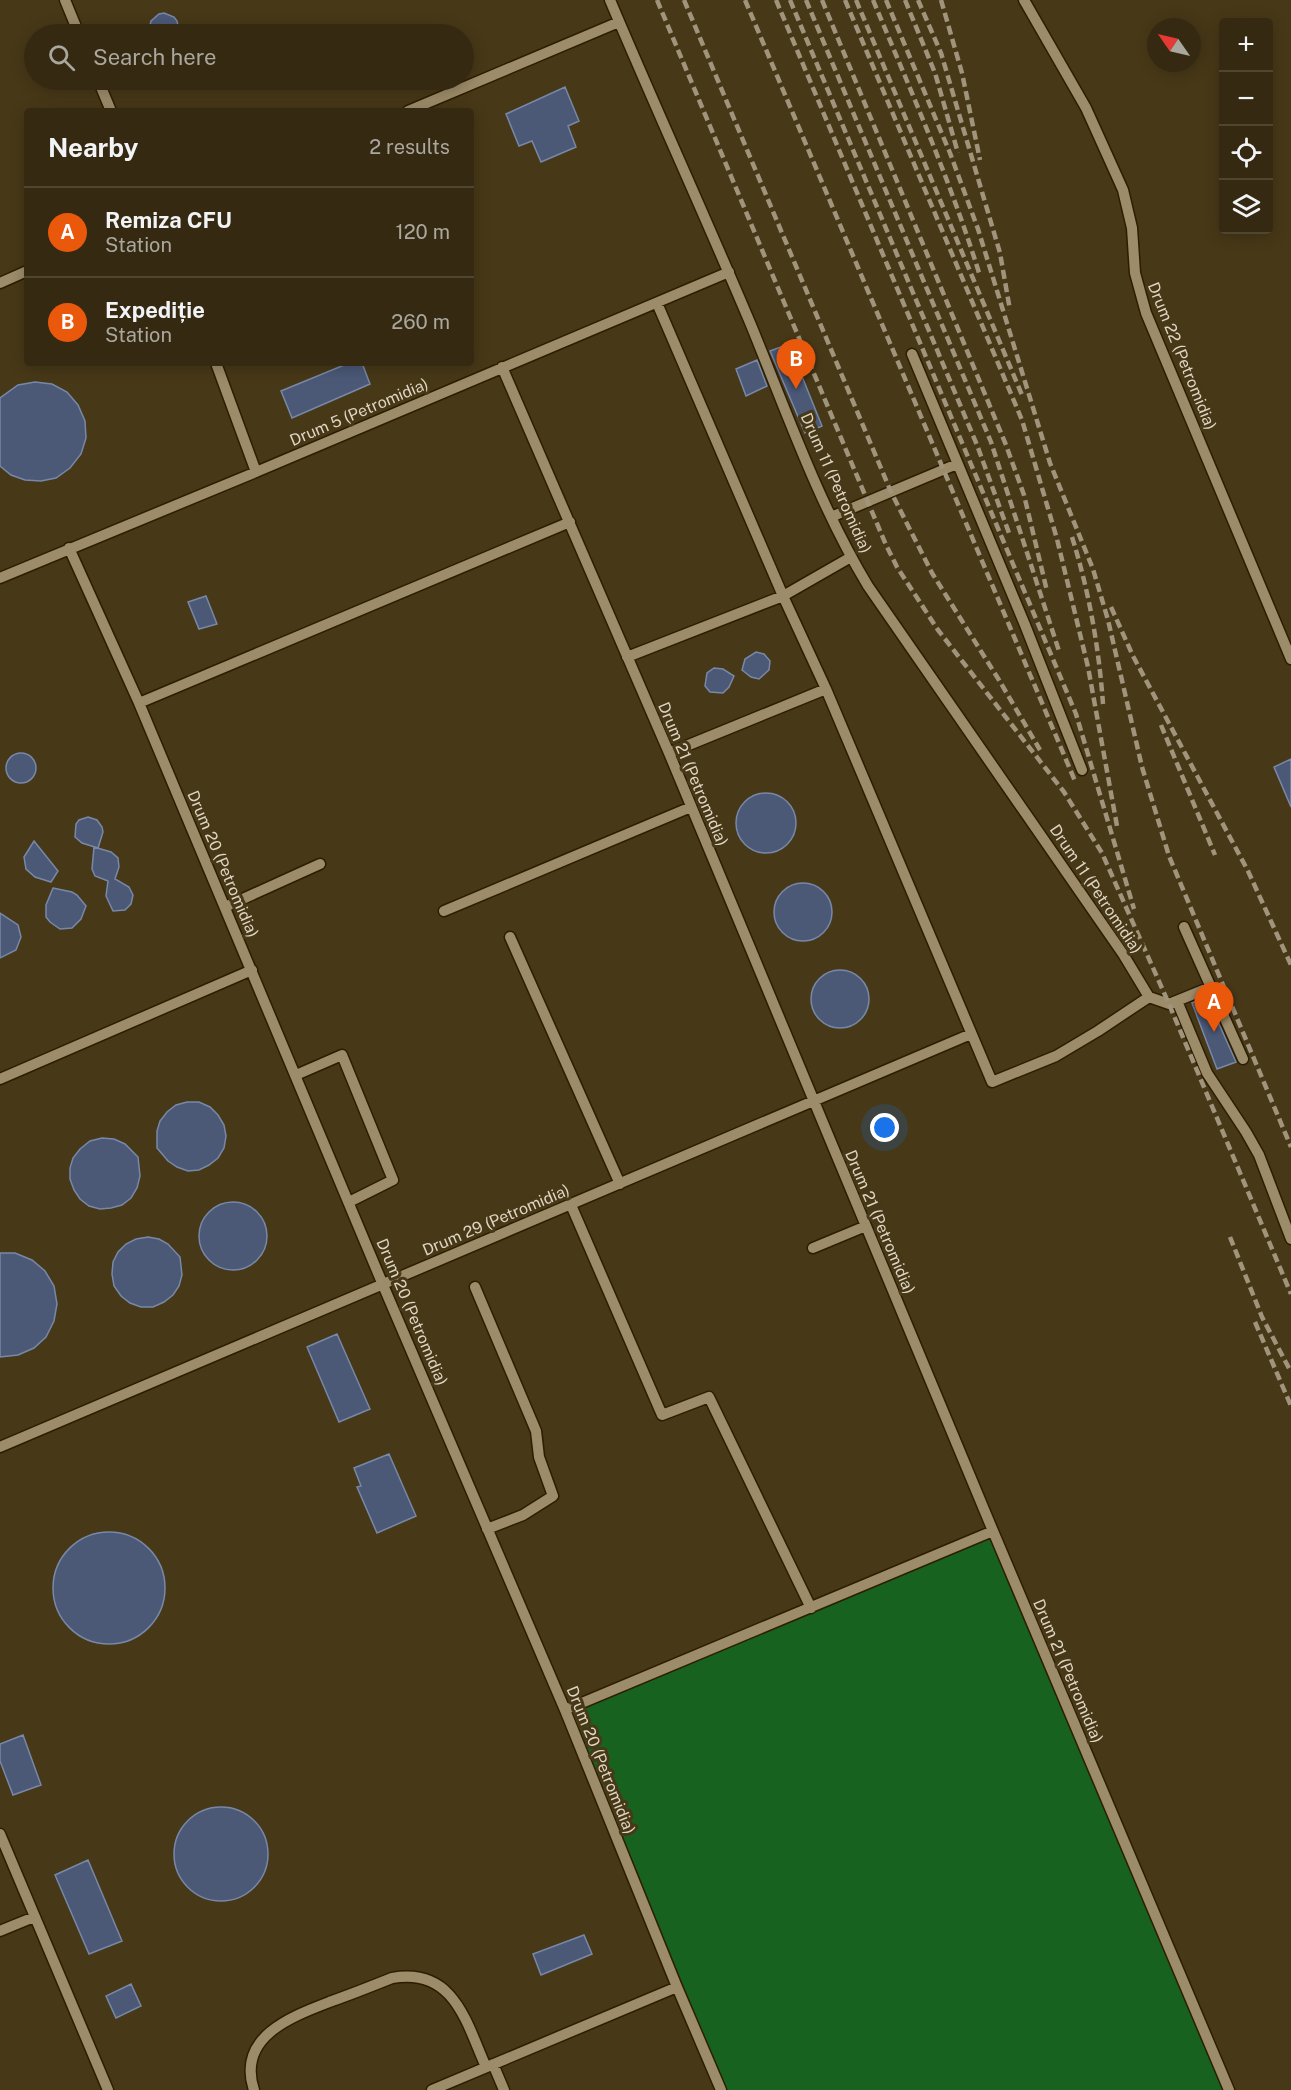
<!DOCTYPE html>
<html lang="en">
<head>
<meta charset="utf-8">
<style>
  body { margin:0; font-family:"Public Sans",sans-serif; background:#40361f; color:#f1f3f6 }
  .controls { position:absolute; right:18px; top:18px; display:grid; overflow:hidden; border-radius:6px; box-shadow:0 3px 15px #0003 }
  .controls button { width:54px; height:54px; display:grid; place-items:center; padding:0; border:0; border-bottom:2px solid #4f4631; background:#352a11; color:#f1f3f6; font:30px sans-serif }
  .compass { position:absolute; left:1147px; top:18px; width:54px; height:54px; border-radius:50%; background:#352a11; box-shadow:0 3px 15px #0003; rotate:304deg }
  .you { position:absolute; left:885px; top:1128px; width:21px; height:21px; margin:-15px; border:4px solid #fff; border-radius:50%; background:#1a73e8; box-shadow:0 0 0 9px #1a73e833 }
  .badge { display:grid; place-items:center; width:39px; height:39px; border-radius:50%; background:#ea580c; color:#fff; font-size:20px; font-weight:700 }
  .pin { position:absolute; translate:-50% -50px; filter:drop-shadow(0 2px 3px #0008) }
  .pin::after { content:''; position:absolute; top:32px; width:21px; height:18px; background:inherit; clip-path:polygon(0 0,100% 0,50% 100%) }
  .list { margin:0; padding:0; list-style:none }
  h2 { display:flex; justify-content:space-between; align-items:center; height:78px; margin:0; padding:0 24px; font-size:26px }
  h2 small { font-size:20px; font-weight:400; color:#aaa79f }
  .list li { display:grid; grid-template-columns:39px 1fr auto; gap:18px; align-items:center; box-sizing:border-box; height:90px; padding:0 24px; border-top:2px solid #4f4631 }
  .list b { display:block; font-size:22px; white-space:nowrap }
  .list p { margin:0; font-size:20px; white-space:nowrap; color:#aaa79f }
  .list em { font-size:20px; font-style:normal; color:#aaa79f }
  .icon { flex:none; width:33px; height:33px; fill:none; stroke:currentColor; stroke-width:2; stroke-linecap:round; stroke-linejoin:round }
  .map { position:relative; flex:none; width:1291px; height:2090px; overflow:hidden }
  .search { position:absolute; background:#352a11; box-shadow:0 3px 15px #0003; left:24px; top:24px; width:450px; height:66px; display:flex; align-items:center; gap:15px; box-sizing:border-box; padding:0 21px; border-radius:33px; color:#aaa79f; font-size:22px }
  .panel { position:absolute; background:#352a11; box-shadow:0 3px 15px #0003; left:24px; top:108px; width:450px; height:258px; border-radius:6px }
  .map>svg:first-child { display:block }
  .green { fill:#18621f }
  .building { fill:#4b5977; stroke:#7888a8; stroke-width:1.5 }
  .lines { fill:none; stroke-linecap:round; stroke-linejoin:round }
  .minor-casing { stroke:#2d1e00; stroke-width:13 }
  .minor { stroke:#9d8c6a; stroke-width:10 }
  .rail { stroke:#a0947c; stroke-width:4.5; stroke-dasharray:9 4.5; stroke-linecap:butt }
  .labels { text-anchor:middle; dominant-baseline:central; stroke-width:6; stroke-linejoin:round; paint-order:stroke }
  .street-label { font-size:16px; fill:#ded5c3; stroke:#473817 }
</style>
</head>
<body>
<div class="map">
<svg width="1291" height="2090" viewBox="0 0 1291 2090">
  <rect width="100%" height="100%" fill="#473817"/>
  <!-- green -->
  <path class="green" d="M993 1531 1229 2090H724L565 1710Z"/>
  <!-- building -->
  <path class="building" d="M164 13 174 17 177 21 180 34H148L151 21 159 14Z
    M565 87 579 121 568 126 576 147 541 162 532 141 519 146 506 114Z
    M789 344 822 426 805 433 770 351Z
    M757 360 767 386 746 396 736 369Z
    M349 363H362L370 384 292 418 281 391Z
    M35 382 52 384 67 392 78 405 85 421 86 438 81 454 70 468 56 478 41 481 25 480 11 475 0 466V398L18 385Z
    M206 596 217 624 199 629 188 602Z
    M756 652 764 654 770 661 769 670 759 679 751 677 742 670 745 659Z
    M714 668 723 669 734 676 729 687 723 693 710 692 705 686 707 673Z
    M6 768a15 15 0 1 1 30 0a15 15 0 1 1-30 0Z
    M1291 759V807L1274 767Z
    M736 823a30 30 0 1 1 60 0a30 30 0 1 1-60 0Z
    M88 817 97 820 102 827 103 832 98 848 82 843 75 837 76 824 79 820Z
    M34 841 58 871 51 882 35 877 26 869 24 857Z
    M94 847 111 852 118 858 119 867 115 879 129 887 133 895 131 904 125 910 113 911 106 896 108 881 95 876 92 869Z
    M774 912a29 29 0 1 1 58 0a29 29 0 1 1-58 0Z
    M53 888 72 892 77 895 86 906 81 919 72 928 60 929 50 922 46 917V905Z
    M0 913 18 925 21 937 16 950 0 958Z
    M811 999a29 29 0 1 1 58 0a29 29 0 1 1-58 0Z
    M1207 997 1236 1062 1217 1069 1192 1003Z
    M187 1102H199L210 1107 218 1115 224 1125 226 1136 224 1148 218 1158 209 1165 199 1170 188 1171 177 1167 168 1161 157 1148V1131L160 1121 167 1112 176 1105Z
    M102 1138 114 1139 125 1144 138 1157 140 1176 137 1188 131 1198 122 1205 111 1208 100 1209 89 1206 80 1199 74 1190 70 1179V1168L73 1158 80 1149 90 1141Z
    M199 1236a34 34 0 1 1 68 0a34 34 0 1 1-68 0Z
    M148 1237 159 1239 168 1244 180 1257 182 1275 179 1286 173 1295 164 1302 153 1307H141L130 1303 121 1296 114 1286 112 1274 113 1262 118 1252 126 1244 136 1239Z
    M0 1253H15L32 1260 45 1271 54 1286 57 1304 54 1321 46 1337 34 1348 18 1355 0 1357Z
    M337 1334 370 1409 339 1422 307 1347Z
    M389 1454 416 1516 377 1533 357 1487 361 1486 354 1468Z
    M53 1588a56 56 0 1 1 112 0a56 56 0 1 1-112 0Z
    M23 1735 41 1785 13 1795 0 1761V1744Z
    M174 1854a47 47 0 1 1 94 0a47 47 0 1 1-94 0Z
    M88 1860 122 1941 89 1954 55 1875Z
    M584 1935 592 1954 541 1975 533 1954Z
    M131 1984 141 2006 116 2018 106 1996Z"/>
  <g class="lines">
    <defs>
      <path id="minor" d="M65 0 79 34
        M610 0C656 109 705 216 751 325 787 413 819 505 868 586L1123 954 1149 997
        M1024 0 1086 108 1123 190 1132 228 1135 273 1146 313 1291 659
        M98 80 111 111
        M408 111 619 22
        M0 283 27 271
        M657 303 783 596 826 689 992 1082 1056 1056 1098 1031 1149 997 1169 1004 1211 987
        M912 354 1025 625 1082 770
        M216 363 256 472
        M502 367 669 753 993 1531 1229 2090
        M831 517 957 464
        M69 548 139 703 383 1285 565 1710 677 1987 721 2090
        M0 578 256 472 729 272
        M627 657 783 596 851 557
        M139 703 570 522
        M669 753 826 689
        M225 907 320 864
        M444 911 691 807
        M1184 927 1243 1059
        M510 937 620 1184
        M1177 1001 1207 1073 1246 1132 1259 1155 1291 1239
        M296 1075 342 1055 393 1180 349 1202
        M0 1079 252 970
        M571 1205 662 1415 709 1397 811 1608
        M813 1248 866 1226
        M475 1287 536 1431 539 1457 553 1496 523 1515 487 1529
        M0 1447 971 1034
        M565 1710 993 1531
        M0 1834 108 2090
        M0 1931 34 1917
        M493 2064 504 2090
        M254 2090C236 2036 293 2016 332 2001 352 1994 372 1986 392 1978 454 1967 466 2022 486 2067
        M432 2090 677 1987"/>
    </defs>
    <!-- minor casing -->
    <use href="#minor" class="minor-casing"/>
    <!-- minor -->
    <use href="#minor" class="minor"/>
    <!-- rail -->
    <path class="rail" d="M657 0 886 545 897 567 938 630 1064 792 1102 853 1169 1004 1291 1294
      M684 0 891 492 932 573 999 680 1040 750
      M745 0 1075 781
      M776 0 1076 714 1134 909
      M790 0 977 445 1009 533
      M806 0 991 442 1059 651
      M822 0 1006 445 1024 495 1047 591
      M845 0 1022 420 1057 539 1088 667 1117 826
      M856 0 1022 395
      M873 0C911 91 951 182 980 276
      M886 0 950 153 978 229 1050 463 1093 569 1108 620 1142 767 1169 856 1291 1147
      M905 0 935 73 958 153
      M918 0 941 53 1000 253 1010 310
      M941 0 962 73 980 160
      M1072 537C1089 591 1099 648 1103 704
      M1111 607 1133 656 1248 871 1291 965
      M1161 725 1215 855
      M1230 1237 1262 1317 1291 1372
      M1255 1322 1291 1406"/>
  </g>
  <g class="labels">
    <!-- street labels -->
    <g class="street-label">
      <text transform="translate(1182 356) rotate(68)">Drum 22 (Petromidia)</text>
      <text transform="translate(359 412) rotate(-23)">Drum 5 (Petromidia)</text>
      <text transform="translate(836 483) rotate(66)">Drum 11 (Petromidia)</text>
      <text transform="translate(693 774) rotate(67)">Drum 21 (Petromidia)</text>
      <text transform="translate(223 864) rotate(67)">Drum 20 (Petromidia)</text>
      <text transform="translate(1096 889) rotate(56)">Drum 11 (Petromidia)</text>
      <text transform="translate(496 1220) rotate(-23)">Drum 29 (Petromidia)</text>
      <text transform="translate(880 1222) rotate(67)">Drum 21 (Petromidia)</text>
      <text transform="translate(412 1312) rotate(67)">Drum 20 (Petromidia)</text>
      <text transform="translate(1068 1671) rotate(67)">Drum 21 (Petromidia)</text>
      <text transform="translate(601 1760) rotate(68)">Drum 20 (Petromidia)</text>
    </g>
  </g>
</svg>
<div class="controls">
<button>+</button>
<button>−</button>
<button><svg class="icon" aria-label="locate" viewBox="0 0 24 24"><circle cx="12" cy="12" r="6"/><path d="M12 2v4M12 18v4M2 12h4M18 12h4"/></svg></button>
<button><svg class="icon" aria-label="layers" viewBox="0 0 24 24"><path d="M12 4l9 5-9 5-9-5zM3 14l9 5 9-5"/></svg></button>
</div>
<svg class="compass" viewBox="-18 -18 36 36"><path d="M0-13l5 13h-10z" fill="#e53935"/><path d="M0 13l5-13h-10z" fill="#aaa79f"/></svg>
<div class="you"></div>
<div class="pin badge" style="left:1214px;top:1032px">A</div>
<div class="pin badge" style="left:796px;top:389px">B</div>
<div class="search"><svg class="icon" aria-label="search" viewBox="0 0 24 24"><circle cx="10" cy="10" r="6"/><path d="M15 15l6 6"/></svg>Search here</div>
<section class="panel">
<h2>Nearby<small>2 results</small></h2>
<ul class="list">
<li><span class="badge">A</span><div><b>Remiza CFU</b><p>Station</p></div><em>120 m</em></li>
<li><span class="badge">B</span><div><b>Expediție</b><p>Station</p></div><em>260 m</em></li>
</ul>
</section>
</div>
</body>
</html>
